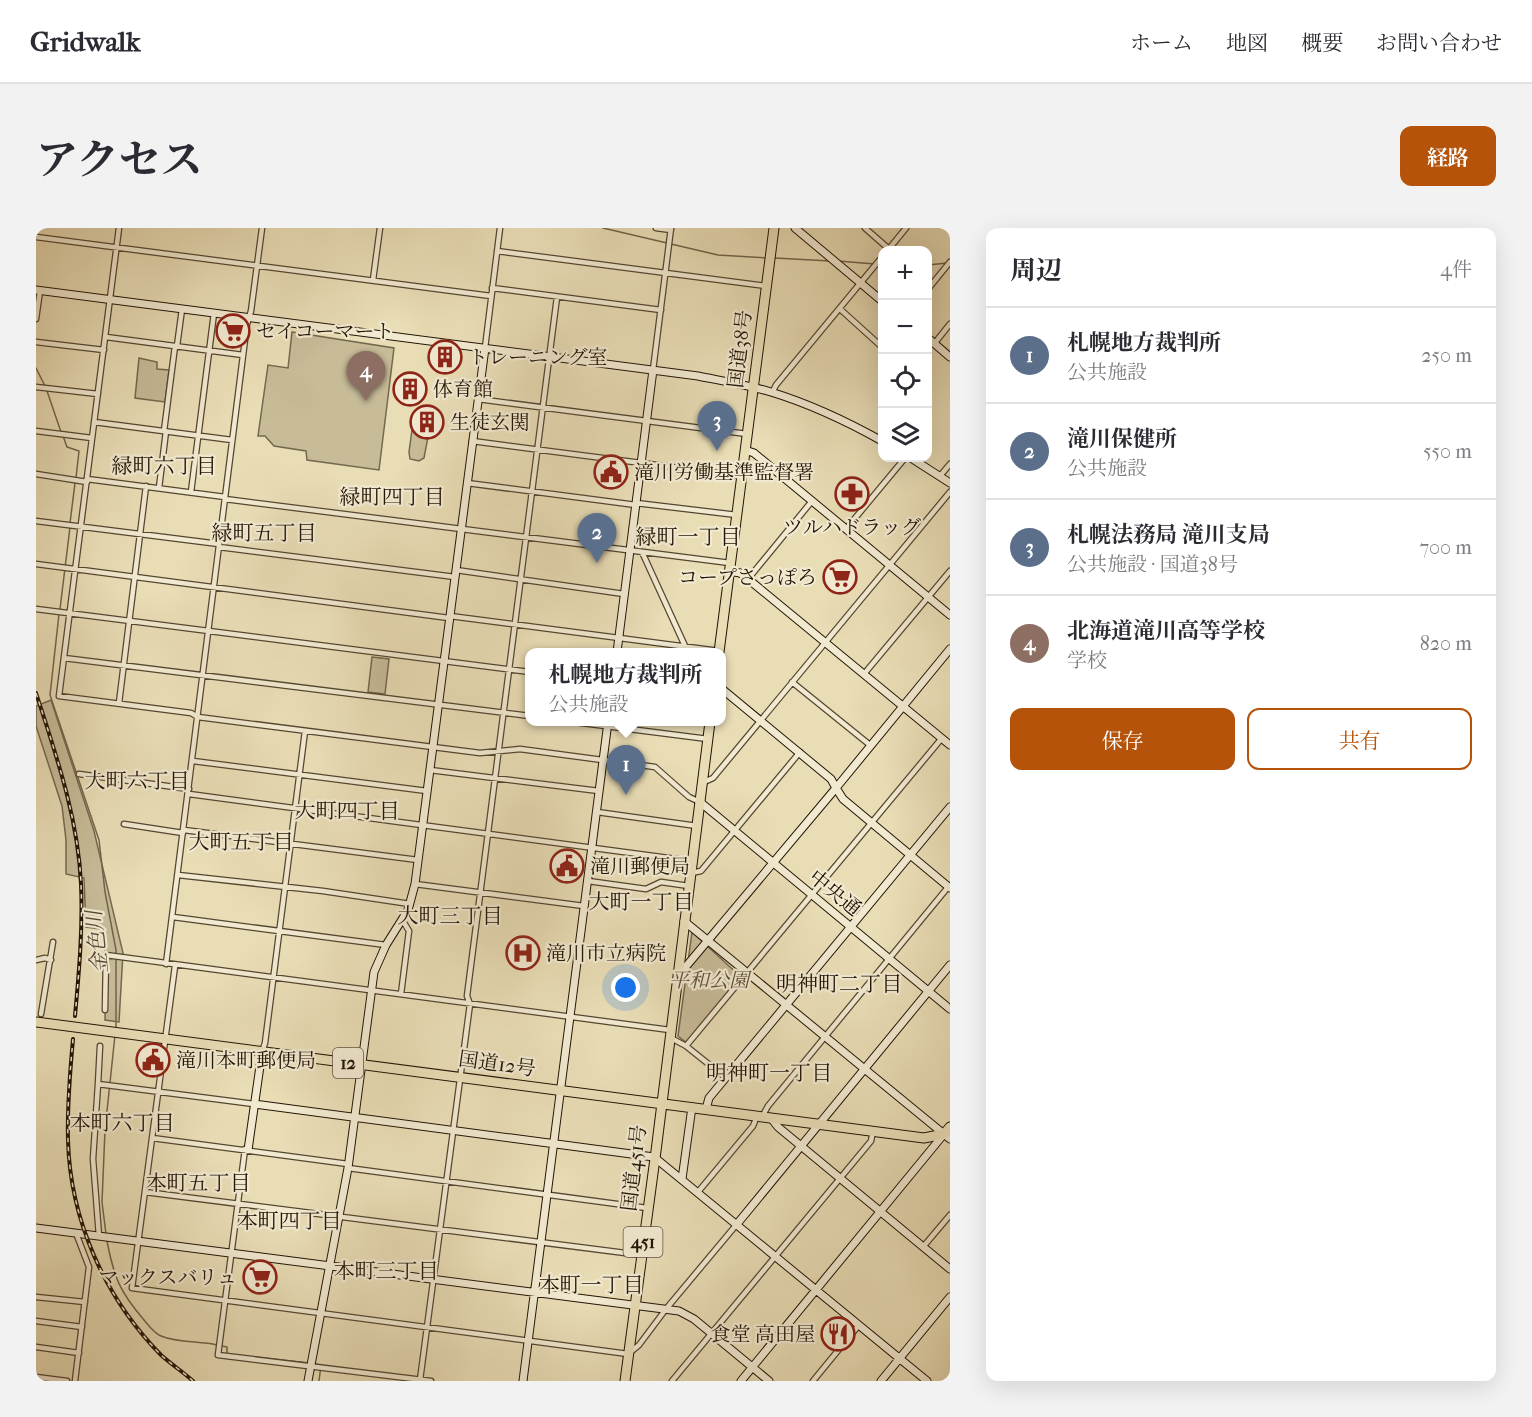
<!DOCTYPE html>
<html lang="ja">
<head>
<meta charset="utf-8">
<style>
  body { margin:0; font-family:"IM FELL French Canon","Noto Serif JP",serif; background:#f2f2f3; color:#2b2b33 }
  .controls { position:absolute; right:18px; top:18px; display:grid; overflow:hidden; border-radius:12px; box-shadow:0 6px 24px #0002 }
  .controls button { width:54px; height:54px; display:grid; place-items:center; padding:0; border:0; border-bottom:2px solid #e1e1e2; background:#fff; color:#2b2b33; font:30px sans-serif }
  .you { position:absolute; left:590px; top:760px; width:21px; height:21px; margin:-15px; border:4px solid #fff; border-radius:50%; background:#1a73e8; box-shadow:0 0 0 9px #1a73e833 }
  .badge { display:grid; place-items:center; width:39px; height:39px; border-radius:50%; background:#b45309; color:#fff; font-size:20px; font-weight:700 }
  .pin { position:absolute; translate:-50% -50px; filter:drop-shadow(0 2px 3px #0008) }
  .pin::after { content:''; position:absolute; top:32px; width:21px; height:18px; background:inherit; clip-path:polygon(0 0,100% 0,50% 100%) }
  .popup { position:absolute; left:489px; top:420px; width:201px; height:78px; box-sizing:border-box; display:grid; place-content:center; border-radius:12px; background:#fff; filter:drop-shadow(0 2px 4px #0005); font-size:20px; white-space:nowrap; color:#7c7c81 }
  .popup b { font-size:22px; color:#2b2b33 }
  .popup::after { content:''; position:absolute; left:50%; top:100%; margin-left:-12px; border:12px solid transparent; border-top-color:#fff }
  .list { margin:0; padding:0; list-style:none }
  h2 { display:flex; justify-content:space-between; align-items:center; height:78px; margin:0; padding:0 24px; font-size:26px }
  h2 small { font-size:20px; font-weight:400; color:#7c7c81 }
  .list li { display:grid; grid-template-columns:39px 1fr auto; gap:18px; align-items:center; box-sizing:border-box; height:96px; padding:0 24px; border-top:2px solid #e1e1e2 }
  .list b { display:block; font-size:22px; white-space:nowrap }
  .list p { margin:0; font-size:20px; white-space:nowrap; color:#7c7c81 }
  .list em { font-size:20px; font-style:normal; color:#7c7c81 }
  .actions { display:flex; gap:12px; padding:18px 24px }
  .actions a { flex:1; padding:14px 0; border:2px solid #b45309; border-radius:12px; text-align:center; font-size:21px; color:#b45309 }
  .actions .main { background:#b45309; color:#fff }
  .icon { flex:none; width:33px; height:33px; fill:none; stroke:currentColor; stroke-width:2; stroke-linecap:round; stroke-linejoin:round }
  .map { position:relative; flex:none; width:914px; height:1153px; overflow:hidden; border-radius:12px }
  header { display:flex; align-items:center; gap:36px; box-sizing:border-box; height:84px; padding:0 30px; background:#fff; border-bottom:2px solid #e1e1e2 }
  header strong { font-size:28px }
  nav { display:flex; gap:33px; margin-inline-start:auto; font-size:21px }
  .intro { display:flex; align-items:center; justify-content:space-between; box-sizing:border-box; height:144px; padding:0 36px }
  h1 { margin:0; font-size:42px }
  .button { padding:15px 27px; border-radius:12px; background:#b45309; color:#fff; font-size:21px; font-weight:700 }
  main { display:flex; gap:36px; padding:0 36px }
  aside { flex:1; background:#fff; border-radius:12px; box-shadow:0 6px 24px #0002 }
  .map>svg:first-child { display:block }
  .green { fill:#c7bb98; stroke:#74684e; stroke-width:1.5 }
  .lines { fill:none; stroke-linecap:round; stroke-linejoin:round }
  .stream { stroke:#71644b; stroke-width:1.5 }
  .street-casing { stroke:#544631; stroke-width:7 }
  .secondary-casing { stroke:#221405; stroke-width:9 }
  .highway-casing { stroke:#221405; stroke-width:11 }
  .street { stroke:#f1e9d0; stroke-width:4.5 }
  .secondary { stroke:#f1e9d0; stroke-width:7 }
  .highway { stroke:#e9ddb6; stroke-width:9 }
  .rail-casing { stroke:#221405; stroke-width:4 }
  .rail { stroke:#f1e9d0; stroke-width:1.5; stroke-dasharray:4.5; stroke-linecap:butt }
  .labels { text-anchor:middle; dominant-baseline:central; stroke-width:4.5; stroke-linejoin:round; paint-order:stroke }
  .shield { fill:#f1e9d0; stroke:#605442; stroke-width:1.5 }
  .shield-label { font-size:18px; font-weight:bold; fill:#221405 }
  .poi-label { font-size:20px; fill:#221405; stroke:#f1e9d0; text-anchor:start }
  .street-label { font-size:20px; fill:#221405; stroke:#f1e9d0 }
  .park-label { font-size:20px; font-style:italic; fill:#5c4e38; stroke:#f1e9d0 }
  .neighbourhood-label { font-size:21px; fill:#221405; stroke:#f1e9d0 }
  .water-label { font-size:21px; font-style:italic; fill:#564934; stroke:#f1e9d0 }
</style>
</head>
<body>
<header>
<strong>Gridwalk</strong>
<nav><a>ホーム</a><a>地図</a><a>概要</a><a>お問い合わせ</a></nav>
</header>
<div class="intro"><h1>アクセス</h1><a class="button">経路</a></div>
<main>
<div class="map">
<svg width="914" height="1153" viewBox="0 0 914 1153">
  <rect width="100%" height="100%" fill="#e9ddb6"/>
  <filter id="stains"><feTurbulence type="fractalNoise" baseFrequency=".00333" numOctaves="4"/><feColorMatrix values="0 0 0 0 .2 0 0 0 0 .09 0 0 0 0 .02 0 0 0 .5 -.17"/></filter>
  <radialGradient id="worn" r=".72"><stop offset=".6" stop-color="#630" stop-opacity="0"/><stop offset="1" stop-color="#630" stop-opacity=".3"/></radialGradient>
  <!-- green -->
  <path class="green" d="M256 104 358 120 343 242 271 232 270 223 238 218 229 208H222L232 137 252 140Z
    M103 130 121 134V141L133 142 129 174 99 170Z
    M383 198 392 209 388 230 383 233 374 231 373 224 376 202Z
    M336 429 353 431 349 466 332 464Z
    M15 472 58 603 87 725 83 794 69 792 70 727 65 701 50 699 48 650 30 646V612L26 578 0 498V478Z
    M656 704 706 750 651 815 642 808Z"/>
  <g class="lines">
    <!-- stream -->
    <path class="stream" d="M567 0 631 15
      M635 16 682 27 731 30
      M739 30 794 33
      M802 33 839 36
      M892 37 911 35
      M0 140 9 158
      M11 163 25 204
      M27 208 31 219 43 223 40 250
      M34 295 39 255
      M24 381 34 299
      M23 386 14 467 63 612 69 664 80 722V800
      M70 1006 66 974 69 902 79 807
      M71 1013C78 1050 84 1064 108 1092 113 1098 118 1105 125 1108 142 1115 163 1113 181 1117
      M186 1118 191 1119V1126L273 1135
      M278 1136 285 1137 283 1153"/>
    <defs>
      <path id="street" d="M83 0 23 468 155 485 162 489 444 525 484 521 619 539 653 569 664 574
        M620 0 635 2
        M829 0 853 21
        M0 9 455 68
        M852 22 870 0
        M461 23 730 58
        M337 52 344 0
        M456 60 625 82
        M892 61 914 34
        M804 81 846 119
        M0 91 4 63
        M70 109 207 127
        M0 114 68 122
        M898 116 914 96
        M141 118 146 81
        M449 120 464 0
        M617 142 635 0
        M0 159 62 166
        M736 165 740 157 846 29
        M442 171 711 206
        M58 194 196 212
        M0 203 56 210
        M128 203 139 118
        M436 213 706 248
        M0 246 51 254
        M904 248 914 236
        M51 251 189 269
        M431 255 600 277
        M123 260 130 203
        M155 264 178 85
        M189 271 694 335
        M600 275 701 287
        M0 293 183 316
        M810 301 869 230
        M183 319 419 349
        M606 324 649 418
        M0 336 413 390
        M420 342 588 366
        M712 351 776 273
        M0 381 494 444
        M414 388 683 423
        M28 430 494 488
        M828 446 914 343
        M756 454 834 517
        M83 475 110 258
        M538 494 672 511
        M157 533 391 563
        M394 542 563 563
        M43 546 153 561
        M668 554 677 550 914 264
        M153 566 655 633
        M561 584 661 598
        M88 596 147 605
        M148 602 382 632
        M655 645 665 643 764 524
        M142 647 287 663 374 676
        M552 653 610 661 625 654 653 658
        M379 656 548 678
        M137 689 350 717
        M0 732 9 730 15 732
        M130 736 211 96 215 83 226 0
        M139 738 96 1060 592 1126 603 1117 630 1081 701 996
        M365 766 373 703 367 693
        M69 782 70 727 634 802
        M5 786 17 714
        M635 810 650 818 690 850
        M650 818 906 510
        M226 824 229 815 269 503
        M62 856 64 818
        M726 889 732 878 913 658
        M116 910 312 936
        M209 921 182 1127 395 1153
        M312 940 611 980
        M109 964 605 1027
        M662 964 717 898 721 888
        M63 1008 57 931 62 856 218 876
        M887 1019 914 987
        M0 1069 49 1074
        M0 1093 46 1099
        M0 1119 43 1125
        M0 1149 31 1153
        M384 1152 434 776 431 768 521 69
        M39 1153 53 1039 40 1005
        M636 1153 835 913 837 903
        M777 1153 823 1097"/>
      <path id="secondary" d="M759 0 846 73
        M0 62 662 148C687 153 712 157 735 164 774 176 812 194 846 213
        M892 110 914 129
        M709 222 718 225 914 387
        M875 230 914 255
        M693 343 704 345 712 351 914 517
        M914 421 800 560 807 571 914 660
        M581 424 617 142
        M664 574 914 781
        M648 693 914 911
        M642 748 800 560 795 551 686 461
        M218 876 618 929 891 1153
        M670 881 673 870 914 579
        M735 890 742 899 914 1041
        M212 922 226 824
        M646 951 656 879
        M701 996 914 737
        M0 1000 643 1083 658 1091 733 1153
        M272 1153 312 940 338 744 350 717 372 682 379 656 449 120
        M487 1153 572 494
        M705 1153 908 906
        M845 1153 914 1069"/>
      <path id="highway" d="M683 424 738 0
        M0 794 888 910 908 906 914 899
        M589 1153 620 923 674 494"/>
    </defs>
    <!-- street casing -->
    <use href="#street" class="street-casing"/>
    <!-- secondary casing -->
    <use href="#secondary" class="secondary-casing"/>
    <!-- highway casing -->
    <use href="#highway" class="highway-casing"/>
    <!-- street -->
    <use href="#street" class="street"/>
    <!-- secondary -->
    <use href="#secondary" class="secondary"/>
    <!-- highway -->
    <use href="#highway" class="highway"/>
    <defs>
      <path id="rail" d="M0 465C20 527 42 589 45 656 47 700 43 744 39 788
        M37 811C34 844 31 879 32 912 34 992 69 1070 125 1127 135 1136 147 1144 157 1153"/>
    </defs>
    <!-- rail casing -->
    <use href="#rail" class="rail-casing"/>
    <!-- rail -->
    <use href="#rail" class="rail"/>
  </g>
  <!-- icons -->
  <defs>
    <symbol id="supermarket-ring" viewBox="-11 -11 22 22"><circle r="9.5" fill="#f1e9d0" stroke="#8f2418" stroke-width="1.5"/><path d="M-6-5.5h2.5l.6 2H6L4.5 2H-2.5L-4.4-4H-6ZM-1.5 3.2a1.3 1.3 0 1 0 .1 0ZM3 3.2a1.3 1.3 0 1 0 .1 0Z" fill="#8f2418"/></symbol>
    <symbol id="building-ring" viewBox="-11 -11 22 22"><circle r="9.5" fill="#f1e9d0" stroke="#8f2418" stroke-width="1.5"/><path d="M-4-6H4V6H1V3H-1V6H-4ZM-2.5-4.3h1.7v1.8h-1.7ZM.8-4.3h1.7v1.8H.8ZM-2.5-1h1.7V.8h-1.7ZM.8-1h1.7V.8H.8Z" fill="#8f2418"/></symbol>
    <symbol id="civic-ring" viewBox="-11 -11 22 22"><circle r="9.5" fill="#f1e9d0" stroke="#8f2418" stroke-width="1.5"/><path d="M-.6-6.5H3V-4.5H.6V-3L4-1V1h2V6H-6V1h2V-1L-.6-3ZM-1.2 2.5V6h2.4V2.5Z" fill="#8f2418"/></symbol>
    <symbol id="pharmacy-ring" viewBox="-11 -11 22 22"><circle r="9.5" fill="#f1e9d0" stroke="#8f2418" stroke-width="1.5"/><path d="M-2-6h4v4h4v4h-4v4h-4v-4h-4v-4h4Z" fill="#8f2418"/></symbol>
    <symbol id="hospital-ring" viewBox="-11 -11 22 22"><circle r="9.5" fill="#f1e9d0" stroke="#8f2418" stroke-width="1.5"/><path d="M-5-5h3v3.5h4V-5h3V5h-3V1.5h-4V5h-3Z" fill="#8f2418"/></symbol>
    <symbol id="restaurant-ring" viewBox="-11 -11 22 22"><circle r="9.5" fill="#f1e9d0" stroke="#8f2418" stroke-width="1.5"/><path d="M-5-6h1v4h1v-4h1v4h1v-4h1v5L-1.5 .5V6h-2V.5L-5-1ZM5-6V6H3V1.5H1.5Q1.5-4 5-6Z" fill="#8f2418"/></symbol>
  </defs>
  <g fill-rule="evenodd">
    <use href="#supermarket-ring" x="178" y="84" width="38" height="38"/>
    <use href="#building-ring" x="390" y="110" width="38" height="38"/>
    <use href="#building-ring" x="355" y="142" width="38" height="38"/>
    <use href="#building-ring" x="372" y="175" width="38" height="38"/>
    <use href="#civic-ring" x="556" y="225" width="38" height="38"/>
    <use href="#pharmacy-ring" x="797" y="247" width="38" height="38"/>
    <use href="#supermarket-ring" x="785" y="330" width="38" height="38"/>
    <use href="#civic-ring" x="512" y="619" width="38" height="38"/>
    <use href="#hospital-ring" x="468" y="706" width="38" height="38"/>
    <use href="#civic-ring" x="98" y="813" width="38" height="38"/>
    <use href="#supermarket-ring" x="205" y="1030" width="38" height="38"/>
    <use href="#restaurant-ring" x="783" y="1087" width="38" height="38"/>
  </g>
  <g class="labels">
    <!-- shield labels -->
    <g class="shield">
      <rect x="297" y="820" width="30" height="30" rx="4.5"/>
      <rect x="587.5" y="999" width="39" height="30" rx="4.5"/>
    </g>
    <g class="shield-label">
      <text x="312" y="835">12</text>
      <text x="607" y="1014">451</text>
    </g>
    <!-- poi labels -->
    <g class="poi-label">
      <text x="220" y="103">セイコーマート</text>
      <text x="432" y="129">トレーニング室</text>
      <text x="397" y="161">体育館</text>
      <text x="414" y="194">生徒玄関</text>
      <text x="598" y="244">滝川労働基準監督署</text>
      <text x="816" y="299" text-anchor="middle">ツルハドラッグ</text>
      <text x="781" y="349" text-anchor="end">コープさっぽろ</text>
      <text x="554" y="638">滝川郵便局</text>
      <text x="510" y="725">滝川市立病院</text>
      <text x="140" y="832">滝川本町郵便局</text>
      <text x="201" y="1049" text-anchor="end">マックスバリュ</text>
      <text x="779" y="1106" text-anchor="end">食堂 高田屋</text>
    </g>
    <!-- street labels -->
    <g class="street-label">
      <text transform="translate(704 121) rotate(-83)">国道38号</text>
      <text transform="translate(799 665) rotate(39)">中央通</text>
      <text transform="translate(461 836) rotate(8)">国道12号</text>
      <text transform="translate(598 940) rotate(-83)">国道451号</text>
    </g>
    <!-- park labels -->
    <g class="park-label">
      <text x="673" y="752">平和公園</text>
    </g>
    <!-- neighbourhood labels -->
    <g class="neighbourhood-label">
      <text x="128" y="238">緑町六丁目</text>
      <text x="356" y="269">緑町四丁目</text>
      <text x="228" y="305">緑町五丁目</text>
      <text x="652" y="309">緑町一丁目</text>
      <text x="101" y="553">大町六丁目</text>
      <text x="311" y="583">大町四丁目</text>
      <text x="205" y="614">大町五丁目</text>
      <text x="605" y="674">大町一丁目</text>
      <text x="414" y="688">大町三丁目</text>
      <text x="803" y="756">明神町二丁目</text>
      <text x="733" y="845">明神町一丁目</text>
      <text x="86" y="895">本町六丁目</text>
      <text x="162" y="955">本町五丁目</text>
      <text x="253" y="993">本町四丁目</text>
      <text x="350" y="1043">本町三丁目</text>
      <text x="555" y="1057">本町一丁目</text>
    </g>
    <!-- water labels -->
    <g class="water-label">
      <text transform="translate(61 714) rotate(-96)">金色川</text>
    </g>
  </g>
  <rect width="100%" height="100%" filter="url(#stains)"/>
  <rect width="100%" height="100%" fill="url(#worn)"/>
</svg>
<div class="controls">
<button>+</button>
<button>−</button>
<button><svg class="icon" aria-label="locate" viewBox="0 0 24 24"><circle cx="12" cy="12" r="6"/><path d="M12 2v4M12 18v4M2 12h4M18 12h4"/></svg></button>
<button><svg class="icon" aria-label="layers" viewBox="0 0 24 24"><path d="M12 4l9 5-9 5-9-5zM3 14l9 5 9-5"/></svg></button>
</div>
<div class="you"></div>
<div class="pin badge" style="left:590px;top:567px;background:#5c6f8a">1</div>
<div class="popup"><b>札幌地方裁判所</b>公共施設</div>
<div class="pin badge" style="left:561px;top:335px;background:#5c6f8a">2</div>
<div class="pin badge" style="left:681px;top:223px;background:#5c6f8a">3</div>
<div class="pin badge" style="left:330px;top:173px;background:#8d6e63">4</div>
</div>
<aside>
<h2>周辺<small>4件</small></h2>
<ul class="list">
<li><span class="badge" style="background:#5c6f8a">1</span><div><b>札幌地方裁判所</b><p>公共施設</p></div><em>250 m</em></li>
<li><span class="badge" style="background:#5c6f8a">2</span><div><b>滝川保健所</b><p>公共施設</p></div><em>550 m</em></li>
<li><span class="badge" style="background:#5c6f8a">3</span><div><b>札幌法務局 滝川支局</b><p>公共施設 · 国道38号</p></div><em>700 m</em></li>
<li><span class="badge" style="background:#8d6e63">4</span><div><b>北海道滝川高等学校</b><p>学校</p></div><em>820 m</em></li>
</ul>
<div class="actions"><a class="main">保存</a><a>共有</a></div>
</aside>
</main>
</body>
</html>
